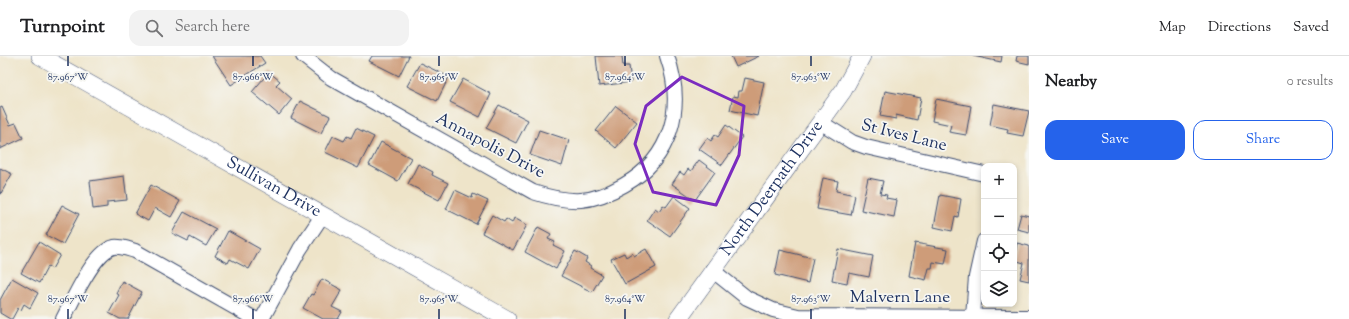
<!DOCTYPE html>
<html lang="en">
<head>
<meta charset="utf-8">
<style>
  body { margin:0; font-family:"Sorts Mill Goudy",serif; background:#f2f2f2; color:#202124 }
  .controls { position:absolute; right:12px; bottom:12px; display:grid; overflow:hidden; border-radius:8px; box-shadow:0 2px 6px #0003 }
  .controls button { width:36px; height:36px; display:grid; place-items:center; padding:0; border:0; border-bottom:1px solid #e0e0e0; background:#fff; color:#202124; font:20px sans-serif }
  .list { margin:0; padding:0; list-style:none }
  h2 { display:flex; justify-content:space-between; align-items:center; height:52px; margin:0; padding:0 16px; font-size:17px }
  h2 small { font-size:13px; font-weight:400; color:#757577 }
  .actions { display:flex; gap:8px; padding:12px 16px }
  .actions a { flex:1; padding:9px 0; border:1px solid #2563eb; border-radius:12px; text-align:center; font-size:14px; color:#2563eb }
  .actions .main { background:#2563eb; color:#fff }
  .icon { flex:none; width:22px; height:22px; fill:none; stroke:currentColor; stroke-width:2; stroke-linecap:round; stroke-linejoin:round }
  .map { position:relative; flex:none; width:1029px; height:263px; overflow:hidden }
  header { display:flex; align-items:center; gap:24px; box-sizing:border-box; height:56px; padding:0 20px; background:#fff; border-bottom:1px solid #e0e0e0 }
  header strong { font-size:19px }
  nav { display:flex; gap:22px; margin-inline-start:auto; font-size:14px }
  .search { width:280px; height:36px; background:#f2f2f2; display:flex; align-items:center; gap:10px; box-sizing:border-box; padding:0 14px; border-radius:12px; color:#757577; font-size:15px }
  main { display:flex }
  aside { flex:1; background:#fff }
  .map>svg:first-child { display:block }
  .building { fill:#ce9c79 }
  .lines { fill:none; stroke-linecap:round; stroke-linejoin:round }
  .minor-casing { stroke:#3b4a6e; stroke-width:16 }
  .tertiary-casing { stroke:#3b4a6e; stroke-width:18 }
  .minor { stroke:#fff; stroke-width:14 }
  .tertiary { stroke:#fff; stroke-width:17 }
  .marked { fill:none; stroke:#7b2cbf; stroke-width:3; stroke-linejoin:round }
  .ticks { fill:none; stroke:#1b2f5e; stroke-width:1.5 }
  .labels { text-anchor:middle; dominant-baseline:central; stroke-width:3.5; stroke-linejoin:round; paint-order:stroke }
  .street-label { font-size:17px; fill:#1b2f5e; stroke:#f6f6f2 }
  .ticks-label { font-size:10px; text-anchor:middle; fill:#1b2f5e; stroke:#f6f6f2; stroke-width:3.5; stroke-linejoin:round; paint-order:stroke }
</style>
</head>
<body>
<header>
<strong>Turnpoint</strong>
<div class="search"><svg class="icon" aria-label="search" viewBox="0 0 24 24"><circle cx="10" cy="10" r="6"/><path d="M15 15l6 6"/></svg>Search here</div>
<nav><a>Map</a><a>Directions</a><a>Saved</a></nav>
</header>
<main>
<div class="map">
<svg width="1029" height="263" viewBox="0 0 1029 263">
  <rect width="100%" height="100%" fill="#f6f6f2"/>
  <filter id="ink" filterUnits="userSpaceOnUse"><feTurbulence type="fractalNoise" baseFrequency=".025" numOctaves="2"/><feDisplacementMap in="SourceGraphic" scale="8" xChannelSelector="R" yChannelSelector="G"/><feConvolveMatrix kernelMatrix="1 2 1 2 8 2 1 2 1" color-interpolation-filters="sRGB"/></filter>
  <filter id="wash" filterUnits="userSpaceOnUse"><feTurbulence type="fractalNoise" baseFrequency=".012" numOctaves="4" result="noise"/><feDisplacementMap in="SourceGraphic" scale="16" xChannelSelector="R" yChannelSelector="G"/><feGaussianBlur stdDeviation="0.9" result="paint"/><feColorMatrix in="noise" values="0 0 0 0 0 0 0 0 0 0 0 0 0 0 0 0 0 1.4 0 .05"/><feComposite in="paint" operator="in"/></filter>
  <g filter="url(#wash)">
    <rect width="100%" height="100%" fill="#eee4c9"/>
    <g id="blocks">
      <!-- building -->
      <path class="building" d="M212 0H260L265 7 231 29Z
        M372 0H409L399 20 369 5Z
        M596 0H622L623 10H629L631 26 599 30Z
        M731 0H759L736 11Z
        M973 0H1002L1001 6Z
        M1017 0H1029V8L1016 5Z
        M420 7 449 21 437 45 407 30Z
        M269 16 280 25 276 29 292 43 279 59 252 36Z
        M745 22 764 26 757 60 730 54 733 40 738 41 739 35H742Z
        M463 23 491 38 480 61 450 46Z
        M885 35 921 42 917 64 896 59V63L880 60Z
        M936 43 971 50 966 79 949 76 951 69 932 65Z
        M300 45 330 60 321 77 291 62Z
        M994 48 1029 55 1023 80 1007 77 1008 73 990 69Z
        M499 49 528 64 516 87 486 72Z
        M616 50 637 66 616 92 596 75Z
        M2 51 10 69 16 67 23 82 0 93V52Z
        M726 69 742 81 722 109 699 93 707 82 711 85 715 79 718 81Z
        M356 72 374 81 358 112 325 96 333 80 344 85 347 80 351 82Z
        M539 74 569 84 562 110 530 99Z
        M381 86 411 102 398 125 369 109Z
        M699 104 715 116 695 144 672 128 680 116 684 119 688 113 691 115Z
        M418 108 433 116 432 119 448 127 439 144 408 128Z
        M0 112 12 118 0 139Z
        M124 120 127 144 107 146V151L93 153 90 125Z
        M823 122 838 125 836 135 855 139 851 159 817 153Z
        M868 122 883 125 880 138 887 139 886 142 897 144 894 161 861 154Z
        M151 129 180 145 171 161 155 152 148 165 135 158Z
        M455 134 472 142 473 138 488 145 476 168 446 153Z
        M940 139 961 143 958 161 955 160 952 175 934 171Z
        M674 140 690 152 670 180 647 164 655 152 659 155 663 149 666 151Z
        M62 149 79 158 63 188 46 179Z
        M184 156 216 173 206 190 190 181 188 185 172 177Z
        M1021 158 1029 160V176L1017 173Z
        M492 159 504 166 506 163 512 167 514 162 527 169 513 194 482 177Z
        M538 171 551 178 548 183 555 186 553 189 565 195 556 213 525 196Z
        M228 175 260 193 249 213 230 203 228 207 215 200Z
        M39 186 60 199 52 213 48 210 39 227 21 217Z
        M915 187 948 193 945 208 933 206 932 212H929L926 224 909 220Z
        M1017 187 1029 190V225L1020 223 1024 207 1014 204Z
        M646 193 656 211 625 228 611 203 624 197 626 201 632 197 634 200Z
        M838 193 873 200 869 221 849 217 847 227 832 224Z
        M780 194 813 202 808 227 775 219Z
        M575 195 587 202 585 206 591 210 590 212 602 219 592 236 561 220Z
        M12 222 38 237 30 252 24 248 21 254 18 252 12 263H10L0 257V244Z
        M322 223 342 234 332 251 342 256 338 263H323L303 252 311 238 313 239Z
        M122 225 142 236 128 263H120L109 257 119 239 116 237Z"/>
    </g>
  </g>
  <g filter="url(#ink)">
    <use href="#blocks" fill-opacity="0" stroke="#3b4a6e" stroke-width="1"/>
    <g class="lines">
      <defs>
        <path id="minor" d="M303 0 331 22 533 136C548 141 565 145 581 144 596 143 610 137 624 129 672 102 685 51 667 0
          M820 66 852 86 866 91 984 118
          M712 214 747 242 773 254 798 260 1029 261
          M973 260 976 221 984 185
          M63 263C72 246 94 195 114 191 121 190 128 193 135 195L255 263
          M262 263 300 193 322 160"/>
        <g id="tertiary">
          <path id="s1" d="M40 0 507 263"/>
          <path id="s2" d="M678 263 843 35 862 0"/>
        </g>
      </defs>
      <!-- minor casing -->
      <use href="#minor" class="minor-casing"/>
      <!-- tertiary casing -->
      <use href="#tertiary" class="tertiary-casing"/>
      <!-- minor -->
      <use href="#minor" class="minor"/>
      <!-- tertiary -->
      <use href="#tertiary" class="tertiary"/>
    </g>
  </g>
  <!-- marked area -->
  <path class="marked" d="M682 21 744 50 739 99 716 149 653 136 635 88 646 50Z"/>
  <!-- ticks -->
  <path class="ticks" d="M68 0V10M253 0V10M439 0V10M625 0V10M811 0V10M68 253V263M253 253V263M439 253V263M625 253V263M811 253V263"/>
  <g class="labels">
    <!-- street labels -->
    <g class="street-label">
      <text transform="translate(904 80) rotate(14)">St Ives Lane</text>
      <text transform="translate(490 90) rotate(28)">Annapolis Drive</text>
      <text stroke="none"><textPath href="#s1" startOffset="268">Sullivan Drive</textPath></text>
      <text stroke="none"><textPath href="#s2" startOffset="161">North Deerpath Drive</textPath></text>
      <text x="900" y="242">Malvern Lane</text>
    </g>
  </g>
  <g class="ticks-label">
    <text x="68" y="24">87.967°W</text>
    <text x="253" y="24">87.966°W</text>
    <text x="439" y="24">87.965°W</text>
    <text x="625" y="24">87.964°W</text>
    <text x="811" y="24">87.963°W</text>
    <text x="68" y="246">87.967°W</text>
    <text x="253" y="246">87.966°W</text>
    <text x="439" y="246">87.965°W</text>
    <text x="625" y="246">87.964°W</text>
    <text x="811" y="246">87.963°W</text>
  </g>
</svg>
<div class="controls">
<button>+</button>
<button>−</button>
<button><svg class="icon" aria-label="locate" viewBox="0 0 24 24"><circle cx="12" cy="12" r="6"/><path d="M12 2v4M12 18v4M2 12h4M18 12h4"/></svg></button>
<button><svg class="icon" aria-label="layers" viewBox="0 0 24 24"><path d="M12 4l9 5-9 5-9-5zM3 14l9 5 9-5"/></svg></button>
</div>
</div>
<aside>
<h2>Nearby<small>0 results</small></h2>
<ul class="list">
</ul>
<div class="actions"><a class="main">Save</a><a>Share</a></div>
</aside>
</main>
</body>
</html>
